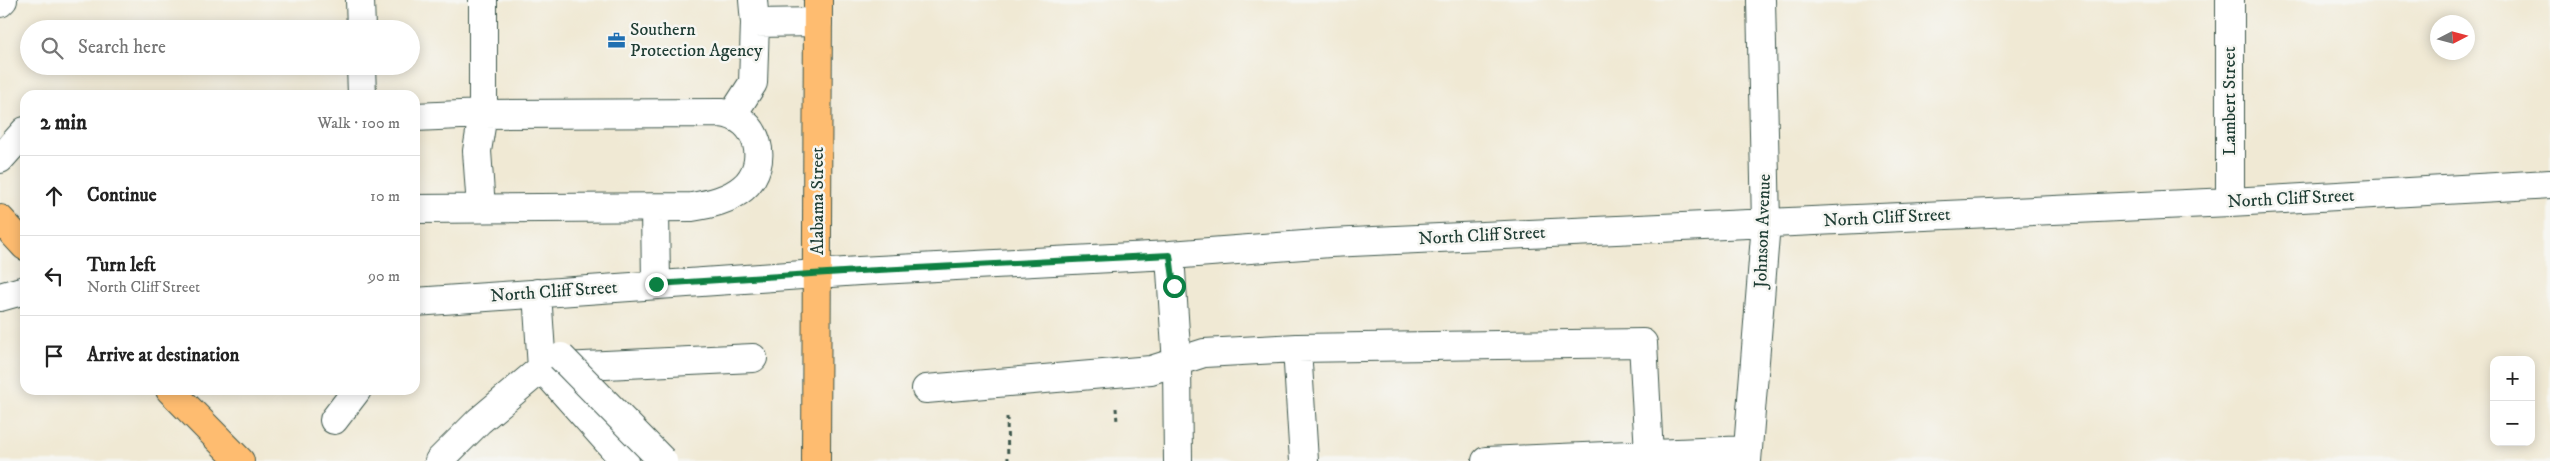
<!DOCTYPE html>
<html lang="en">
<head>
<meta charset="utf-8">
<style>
  body { margin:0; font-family:"IM FELL DW Pica",serif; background:#f6f6f6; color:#222 }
  .controls { position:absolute; right:15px; bottom:15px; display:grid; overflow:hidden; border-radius:10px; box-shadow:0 2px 12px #0003 }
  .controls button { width:45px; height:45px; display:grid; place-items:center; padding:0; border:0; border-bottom:1px solid #e0e0e0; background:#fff; color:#222; font:25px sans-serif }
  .compass { position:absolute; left:2430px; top:15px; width:45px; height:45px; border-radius:50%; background:#fff; box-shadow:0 2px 12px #0003; rotate:84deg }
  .stop { position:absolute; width:15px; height:15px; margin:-11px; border:4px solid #0b8043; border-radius:50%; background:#fff }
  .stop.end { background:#0b8043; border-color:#fff; box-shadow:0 1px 5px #0008 }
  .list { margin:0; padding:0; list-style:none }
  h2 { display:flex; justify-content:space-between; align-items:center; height:65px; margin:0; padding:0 20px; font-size:21px }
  h2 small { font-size:16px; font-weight:400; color:#767676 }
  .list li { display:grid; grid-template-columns:32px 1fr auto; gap:15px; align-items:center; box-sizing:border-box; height:80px; padding:0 20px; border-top:1px solid #e0e0e0 }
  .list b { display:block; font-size:19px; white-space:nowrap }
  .list p { margin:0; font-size:16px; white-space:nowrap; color:#767676 }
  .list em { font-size:16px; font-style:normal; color:#767676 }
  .icon { flex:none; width:28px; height:28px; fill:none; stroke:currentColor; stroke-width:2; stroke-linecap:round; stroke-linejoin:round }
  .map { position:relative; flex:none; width:2550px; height:461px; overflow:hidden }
  .search { position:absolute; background:#fff; box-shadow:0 2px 12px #0003; left:20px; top:20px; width:400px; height:55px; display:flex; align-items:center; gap:12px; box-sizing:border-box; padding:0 18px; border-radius:28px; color:#767676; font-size:19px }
  .panel { position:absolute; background:#fff; box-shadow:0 2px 12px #0003; left:20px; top:90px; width:400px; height:305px; border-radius:15px }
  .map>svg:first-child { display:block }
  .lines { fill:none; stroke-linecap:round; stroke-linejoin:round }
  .minor-casing { stroke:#3e574c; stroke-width:30 }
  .major-casing { stroke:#3e574c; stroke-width:30 }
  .path { stroke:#3e574c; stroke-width:3; stroke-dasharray:4 4; stroke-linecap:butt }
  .minor { stroke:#fff; stroke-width:28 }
  .major { stroke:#febc70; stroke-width:28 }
  .minor-bridge-casing { stroke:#3e574c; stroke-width:30; stroke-linecap:butt }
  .minor-bridge { stroke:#fff; stroke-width:28 }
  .route { stroke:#0b8043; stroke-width:6 }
  .labels { text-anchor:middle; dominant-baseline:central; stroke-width:5; stroke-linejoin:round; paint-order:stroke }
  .poi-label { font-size:18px; fill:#1f3d34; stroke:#f6f6f2; text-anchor:start }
  .street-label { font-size:18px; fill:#1f3d34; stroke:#f6f6f2 }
</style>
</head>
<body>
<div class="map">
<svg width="2550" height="461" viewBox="0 0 2550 461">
  <rect width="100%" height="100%" fill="#f6f6f2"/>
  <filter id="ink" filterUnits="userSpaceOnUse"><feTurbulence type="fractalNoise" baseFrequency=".02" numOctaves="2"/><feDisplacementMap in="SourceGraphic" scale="10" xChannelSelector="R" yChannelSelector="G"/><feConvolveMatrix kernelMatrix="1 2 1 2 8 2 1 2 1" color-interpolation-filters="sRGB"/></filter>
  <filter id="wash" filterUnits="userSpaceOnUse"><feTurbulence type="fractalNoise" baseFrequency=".0096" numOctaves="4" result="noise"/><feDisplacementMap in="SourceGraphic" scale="20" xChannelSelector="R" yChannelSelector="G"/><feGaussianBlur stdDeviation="1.12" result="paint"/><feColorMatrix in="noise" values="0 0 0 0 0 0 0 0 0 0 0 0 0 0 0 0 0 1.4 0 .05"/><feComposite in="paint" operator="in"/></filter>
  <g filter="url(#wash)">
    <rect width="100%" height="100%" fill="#f0e9d4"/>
  </g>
  <g filter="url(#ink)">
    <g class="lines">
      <defs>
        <path id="minor" d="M360 0 361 29
          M0 3 3 0
          M755 23 818 22
          M361 66 362 95
          M733 114 753 83 755 23 753 0
          M415 117 483 114 721 113C759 117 771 164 743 188 729 200 710 204 692 207L415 209
          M0 159 25 131
          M2230 202V0
          M481 208 477 151 483 114V0
          M655 208 656 284
          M1170 255 1177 364 1178 461
          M537 293 542 368 625 461
          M0 297 25 290
          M415 302 859 271 1170 255 1330 243 2230 202 2550 184
          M1297 348 1643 343 1649 454
          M926 389 1151 370 1204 353 1297 348 1304 461
          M334 420 357 390
          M439 461 479 421 542 368 753 358
          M1486 461 1748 450
          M1747 461 1766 223 1761 0"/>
        <path id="major" d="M0 219 25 246
          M170 390 240 461
          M816 461 818 0"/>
      </defs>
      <!-- minor casing -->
      <use href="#minor" class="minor-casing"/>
      <!-- major casing -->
      <use href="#major" class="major-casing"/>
      <!-- path -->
      <path class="path" d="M1116 408 1117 422
        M1007 417 1008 461"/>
      <!-- minor -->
      <use href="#minor" class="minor"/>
      <!-- major -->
      <use href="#major" class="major"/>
      <defs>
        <path id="minor-bridge" d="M561 357 663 461"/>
      </defs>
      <!-- minor-bridge casing -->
      <use href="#minor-bridge" class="minor-bridge-casing"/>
      <!-- minor-bridge -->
      <use href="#minor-bridge" class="minor-bridge"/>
    </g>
  </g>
  <g class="lines" filter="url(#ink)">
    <!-- route -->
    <path class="route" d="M656 284 859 271 1170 255 1174 286"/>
  </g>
  <!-- icons -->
  <defs>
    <symbol id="office-bare" viewBox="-9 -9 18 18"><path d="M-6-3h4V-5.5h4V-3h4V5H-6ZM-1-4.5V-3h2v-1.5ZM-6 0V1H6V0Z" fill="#1f6fb2" stroke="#f6f6f2" stroke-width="2.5" paint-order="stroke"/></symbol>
  </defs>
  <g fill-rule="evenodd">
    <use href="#office-bare" x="604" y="28" width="25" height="25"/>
  </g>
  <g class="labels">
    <!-- poi labels -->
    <g class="poi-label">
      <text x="630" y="30">Southern<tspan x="630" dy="21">Protection Agency</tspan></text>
    </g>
    <!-- street labels -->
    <g class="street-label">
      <text transform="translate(2230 101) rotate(-90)">Lambert Street</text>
      <text transform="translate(2291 199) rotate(-3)">North Cliff Street</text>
      <text transform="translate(818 201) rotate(-90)">Alabama Street</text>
      <text transform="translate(1887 218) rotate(-3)">North Cliff Street</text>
      <text transform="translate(1763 231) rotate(-88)">Johnson Avenue</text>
      <text transform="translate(1482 236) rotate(-3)">North Cliff Street</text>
      <text transform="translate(554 292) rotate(-4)">North Cliff Street</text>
    </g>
  </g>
</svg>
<div class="controls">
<button>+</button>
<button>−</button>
</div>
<svg class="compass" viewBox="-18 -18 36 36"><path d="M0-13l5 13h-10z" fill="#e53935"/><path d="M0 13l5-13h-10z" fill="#767676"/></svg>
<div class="stop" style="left:1174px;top:286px"></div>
<div class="stop end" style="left:656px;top:284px"></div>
<div class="search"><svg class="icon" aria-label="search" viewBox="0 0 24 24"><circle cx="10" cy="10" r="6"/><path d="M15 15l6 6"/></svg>Search here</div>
<section class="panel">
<h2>2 min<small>Walk · 100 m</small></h2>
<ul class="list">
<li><svg class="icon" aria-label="ahead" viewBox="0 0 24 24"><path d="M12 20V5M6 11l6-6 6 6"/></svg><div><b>Continue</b></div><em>10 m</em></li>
<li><svg class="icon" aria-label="left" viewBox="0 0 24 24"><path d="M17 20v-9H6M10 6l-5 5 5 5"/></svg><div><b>Turn left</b><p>North Cliff Street</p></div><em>90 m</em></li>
<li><svg class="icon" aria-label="arrive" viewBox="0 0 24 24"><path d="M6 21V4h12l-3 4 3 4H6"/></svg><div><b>Arrive at destination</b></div></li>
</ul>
</section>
</div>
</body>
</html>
